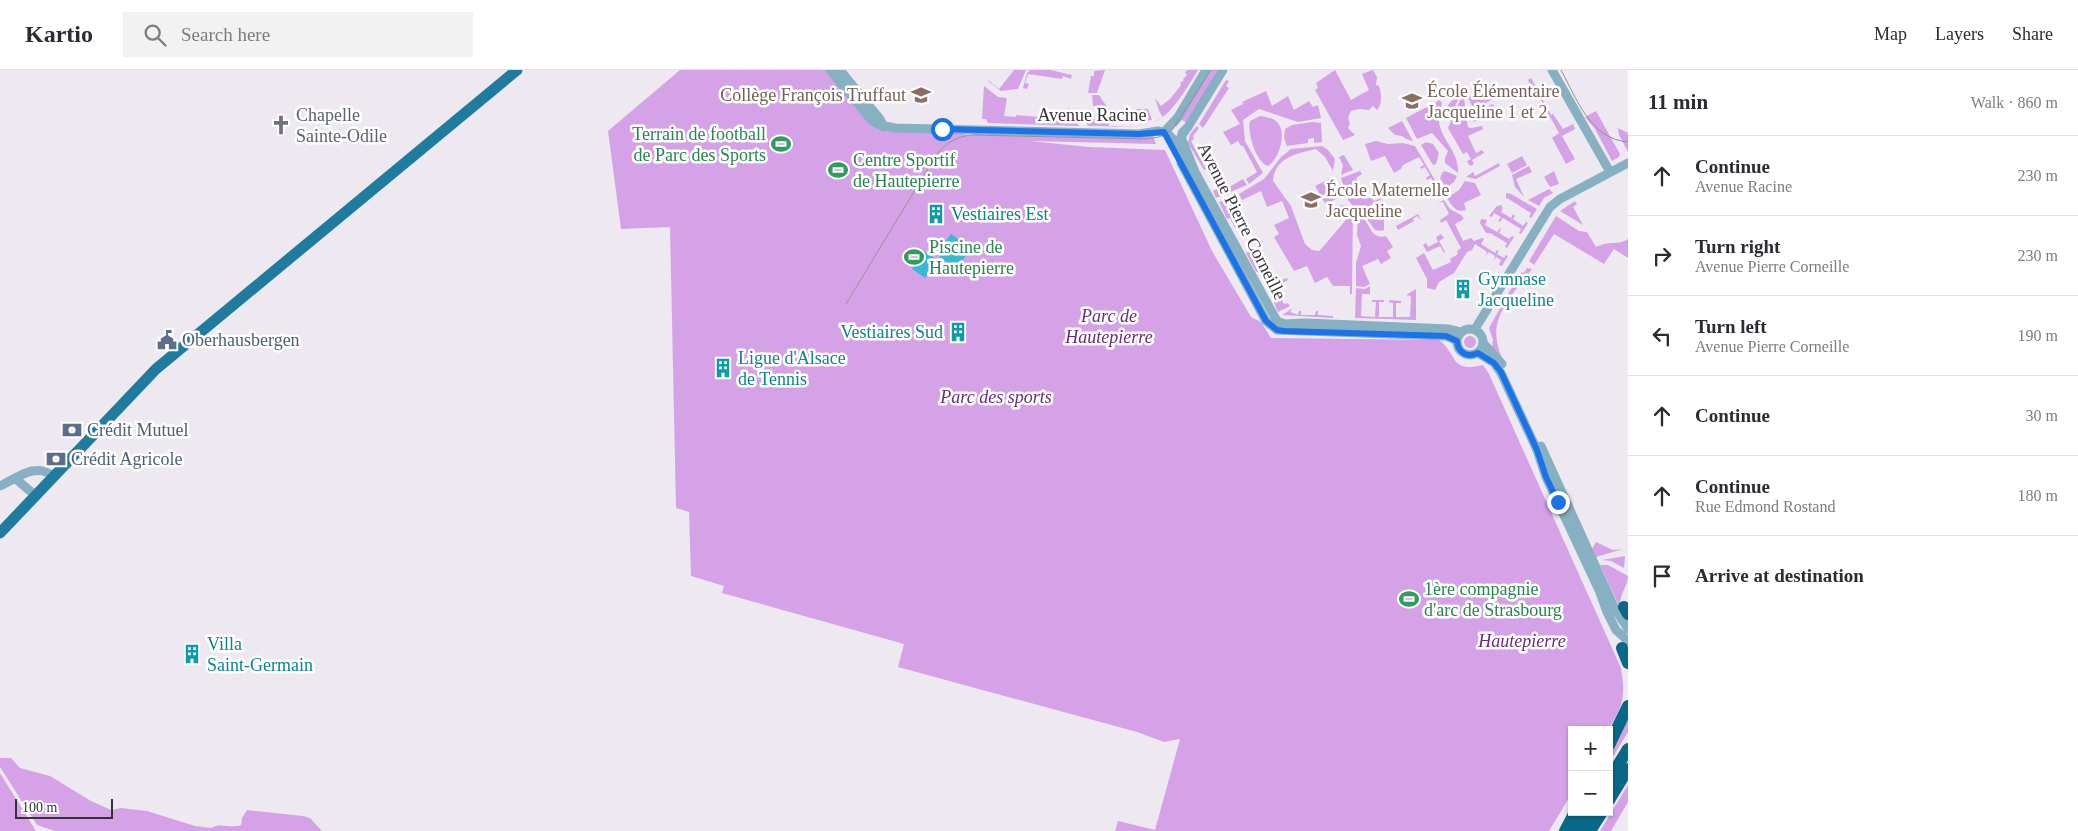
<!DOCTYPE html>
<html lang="en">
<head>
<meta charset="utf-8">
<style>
  body { margin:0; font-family:"Times New Roman",serif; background:#f2f2f3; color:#2b2b33 }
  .controls { position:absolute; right:15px; bottom:15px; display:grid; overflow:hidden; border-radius:0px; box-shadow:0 1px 4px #0004 }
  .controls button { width:45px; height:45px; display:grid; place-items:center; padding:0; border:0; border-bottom:1px solid #e1e1e2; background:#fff; color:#2b2b33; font:25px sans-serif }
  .scale { position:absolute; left:15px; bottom:12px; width:98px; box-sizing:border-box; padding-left:5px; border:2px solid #353336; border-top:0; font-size:14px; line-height:18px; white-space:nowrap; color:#353336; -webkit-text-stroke:4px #fff; paint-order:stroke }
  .stop { position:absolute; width:15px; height:15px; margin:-11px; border:4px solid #1a73e8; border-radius:50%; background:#fff }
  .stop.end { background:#1a73e8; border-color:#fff; box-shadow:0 1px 5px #0008 }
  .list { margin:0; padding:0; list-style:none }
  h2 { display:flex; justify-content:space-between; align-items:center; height:65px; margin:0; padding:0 20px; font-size:21px }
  h2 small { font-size:16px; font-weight:400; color:#7c7c81 }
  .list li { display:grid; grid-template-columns:32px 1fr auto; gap:15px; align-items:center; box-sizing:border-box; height:80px; padding:0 20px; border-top:1px solid #e1e1e2 }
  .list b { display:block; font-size:19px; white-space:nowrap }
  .list p { margin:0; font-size:16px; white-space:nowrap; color:#7c7c81 }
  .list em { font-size:16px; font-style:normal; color:#7c7c81 }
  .icon { flex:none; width:28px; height:28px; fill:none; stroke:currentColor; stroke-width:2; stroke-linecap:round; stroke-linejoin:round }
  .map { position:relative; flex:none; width:1628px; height:761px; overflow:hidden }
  header { display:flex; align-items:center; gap:30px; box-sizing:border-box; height:70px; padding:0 25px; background:#fff; border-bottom:1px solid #e1e1e2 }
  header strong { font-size:24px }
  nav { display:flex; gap:28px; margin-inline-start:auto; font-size:18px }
  .search { width:350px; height:45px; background:#f2f2f3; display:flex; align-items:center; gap:12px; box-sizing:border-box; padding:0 18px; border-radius:0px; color:#7c7c81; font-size:19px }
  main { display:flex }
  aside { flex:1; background:#fff }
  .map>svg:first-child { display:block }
  .green { fill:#d5a2e8 }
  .water { fill:#37b9d4 }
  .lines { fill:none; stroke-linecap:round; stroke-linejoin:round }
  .minor { stroke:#87b0c3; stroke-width:9 }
  .major { stroke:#1f7c9f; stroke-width:11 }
  .highway { stroke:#086887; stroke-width:12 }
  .tram { stroke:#959297; stroke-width:1 }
  .route { stroke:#1a73e8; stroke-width:6 }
  .labels { text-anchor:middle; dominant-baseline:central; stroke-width:5; stroke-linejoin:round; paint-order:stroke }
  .education-label { font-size:18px; fill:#785e54; stroke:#fff; text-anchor:start }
  .worship-label { font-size:18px; fill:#5b616d; stroke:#fff; text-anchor:start }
  .street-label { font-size:18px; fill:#353336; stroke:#fff }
  .leisure-label { font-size:18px; fill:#27864d; stroke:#fff; text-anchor:start }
  .culture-label { font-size:18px; fill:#0d838f; stroke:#fff; text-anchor:start }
  .park-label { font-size:18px; font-style:italic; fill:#6a2a7f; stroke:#fff }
  .service-label { font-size:18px; fill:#4e5e75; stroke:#fff; text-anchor:start }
</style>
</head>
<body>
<header>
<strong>Kartio</strong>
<div class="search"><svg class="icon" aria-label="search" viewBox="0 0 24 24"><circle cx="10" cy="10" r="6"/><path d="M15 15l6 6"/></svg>Search here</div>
<nav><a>Map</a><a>Layers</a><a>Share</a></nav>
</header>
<main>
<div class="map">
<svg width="1628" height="761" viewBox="0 0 1628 761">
  <rect width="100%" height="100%" fill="#eee9f0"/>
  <!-- green -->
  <path class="green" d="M680 0H825L882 60 950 64 965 63V65L972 66V62L1153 66 1156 74 1030 71 1089 77 1165 80 1212 181 1251 247 1261 252 1271 268 1439 270C1458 284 1449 303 1483 295L1489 304 1621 598C1626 628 1623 634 1608 660H1572V723L1549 761H1115L1118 751 1155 760 1180 669 1164 672 1137 662 898 597 904 574 722 523 724 516 691 506 689 442 676 438 670 157 621 159 608 61Z
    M1014 0H1026L1018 19 1001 21 988 11V10L999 19Z
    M1030 0H1050L1072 5 1071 9 1063 6 1062 9 1028 4 1025 13 1029 14 1027 19 1023 18 1027 3Z
    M1105 0 1097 23H1088L1091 6H1094V1Z
    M1188 0H1198C1161 61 1158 57 1088 56L1081 44 1090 45V49H1099V42L1096 41V36H1093L1092 25H1099L1109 40V56C1127 56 1148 58 1163 47L1159 41 1155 28 1161 36 1171 28 1181 15 1180 13 1184 10 1183 9 1187 5 1185 2Z
    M1209 0H1221L1188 54 1182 50 1176 57 1173 55Z
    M1335 0 1351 30 1369 20 1362 4 1373 0 1377 7 1376 15 1379 16C1381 23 1383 33 1377 40L1373 36 1369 40 1359 39 1351 41 1348 48 1350 54 1348 58 1355 65 1343 70 1315 20 1318 18 1316 13Z
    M1531 8 1551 45 1553 44 1563 59 1573 54 1575 59 1562 66 1575 89 1566 94 1552 68 1559 63 1538 25 1531 28 1526 18 1531 16 1528 10Z
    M1226 10 1229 11 1226 16 1229 18 1203 58 1199 54Z
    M1495 12 1498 18 1488 23 1491 30 1479 37 1472 36 1468 27Z
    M984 16 998 27 1007 28 1004 46 1016 47V45L1039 47 1045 44H1050L1051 47 1061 46V48H1068V37L1079 56 988 53 986 49H982Z
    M1266 21 1272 36 1288 26 1294 40 1309 31 1313 37 1318 35 1321 48 1298 52 1259 39 1243 50 1245 71 1263 103 1249 114 1246 109 1257 102 1243 76H1241L1238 71 1231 75 1223 62 1240 54 1231 40 1243 34 1242 32Z
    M1461 25 1462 27 1458 30 1450 47 1444 48C1444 37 1451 30 1461 25Z
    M1464 28 1466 43 1453 46 1460 30Z
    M1440 30 1442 34C1429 64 1460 76 1458 103L1445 93V88L1448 81 1432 63 1417 69 1406 48Z
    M1493 34 1494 36 1477 45 1480 50 1473 52 1470 39 1478 40Z
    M1137 39H1148L1152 50 1141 52 1115 51 1113 48 1120 47 1119 43Z
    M1596 41 1620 84 1619 87 1612 91 1595 59 1585 47Z
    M1260 46C1266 47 1274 48 1278 53 1287 64 1279 90 1268 96 1256 93 1247 62 1250 51Z
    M1466 46 1468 57 1471 58 1482 56 1483 59 1468 66 1476 83 1482 80 1484 83 1472 90 1474 94 1470 96 1467 91 1471 89 1467 82 1463 84 1448 58 1452 49Z
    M1402 51 1413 71 1406 69 1402 66 1395 65 1388 58Z
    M1312 52 1321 53 1322 72 1314 73V68L1308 69V73L1287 76 1284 68 1285 59 1292 55Z
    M1197 56 1199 58 1193 66 1194 69 1191 71 1206 99 1204 100 1188 73 1190 64Z
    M1618 58 1628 63V82L1619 65Z
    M1376 71 1388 74 1403 73 1415 76 1439 117 1432 120V118L1436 116 1431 108 1427 110 1426 108 1430 105 1425 97 1421 99 1420 97 1424 95 1419 87 1403 95 1401 99 1394 103 1385 86 1371 91 1365 74Z
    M1426 72 1433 74 1439 83 1436 94 1433 95 1421 75Z
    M1322 76 1328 80 1335 89 1333 101 1325 87 1316 79C1296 84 1275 87 1273 111L1291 136 1305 174 1312 180 1319 181 1322 178 1345 151 1347 144 1337 136 1347 135 1353 140 1352 224H1350V216H1333L1327 207 1315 213 1307 196 1294 201 1274 167 1279 164 1274 155 1289 148 1282 131 1267 137 1261 121 1242 130 1239 124 1264 109 1281 87 1291 79Z
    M1344 85 1353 100 1341 105 1343 95 1339 87Z
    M1522 86 1527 95 1512 103 1507 94Z
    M1499 93 1500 96 1476 109 1466 107 1473 102 1475 106Z
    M1529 96 1532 102 1516 109 1524 127 1515 117 1512 105Z
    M1360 101 1362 104 1356 108 1366 129 1371 127 1374 131 1384 126 1382 122 1384 121 1389 125 1371 135 1375 148 1387 143V145L1384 149V160L1381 161 1375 160 1362 142 1353 136 1348 130 1341 108Z
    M1445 101 1457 106 1454 112 1446 118 1440 108 1442 103Z
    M1554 101 1559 114 1550 117 1544 107Z
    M1243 109 1247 115 1216 128 1213 121 1217 119 1219 123Z
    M1329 109 1339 127 1326 135 1315 116Z
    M1465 111 1475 113 1481 125 1464 133 1466 140C1456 143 1452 136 1447 128L1459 120Z
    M1549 119 1553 123 1544 128 1539 136 1528 130Z
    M1506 123 1511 124 1537 139 1531 148 1529 147 1531 143 1507 128 1506 130Z
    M1237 125 1240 131 1227 139 1231 145 1235 143 1236 145 1232 147 1235 154 1239 152 1241 155 1235 158 1230 148 1227 149 1219 132Z
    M1444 130 1450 139 1461 145 1464 149 1455 154 1463 171 1471 168 1474 171 1482 168 1484 169 1481 174 1495 183 1497 180 1499 181 1497 184 1504 188 1506 185 1508 186 1502 196 1499 195 1501 190 1496 187 1494 191 1495 186 1489 182 1485 186 1487 182 1475 174 1472 180 1467 182 1454 203 1439 212 1435 220 1427 218V209L1416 188 1424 183 1433 200 1451 192 1450 189 1458 184 1457 181 1461 178 1446 150 1441 153 1440 150 1449 144 1443 132 1438 133Z
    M1575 131 1577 134 1573 137 1583 155 1560 141Z
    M1501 135 1503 138 1501 142 1511 148 1513 144 1515 146 1513 149 1523 156 1526 152 1528 153 1521 164 1519 163 1521 159 1503 148 1500 152 1498 151 1501 147 1494 143 1492 147 1489 146 1497 136Z
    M1418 144 1421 150 1417 146 1413 149 1414 151 1398 160 1396 156Z
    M1361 146C1371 154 1370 170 1386 166L1393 177 1387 181 1391 188 1381 194 1378 189 1362 196 1370 214 1364 217 1356 216V193L1361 176 1357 165 1358 147Z
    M1556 146 1579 161 1587 162 1596 177C1610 170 1617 176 1628 169V188L1614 179 1604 194 1554 164 1534 195 1529 191Z
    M1481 149 1487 150 1485 155 1497 162 1500 158 1501 159 1499 163 1509 169 1512 166 1514 167 1507 178 1505 177 1507 173 1490 163H1486L1480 153Z
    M1441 164 1444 168 1439 171 1445 182 1444 183 1440 176 1427 182 1423 175 1426 173 1428 177 1438 172 1436 167Z
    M1253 179 1255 180 1252 183 1263 204 1261 205 1259 201 1256 202 1246 183Z
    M1527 198 1532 199 1510 227 1508 224 1522 202 1524 203Z
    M1287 208 1288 210 1275 218 1284 234 1288 233 1290 236 1278 242 1267 216Z
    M1370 216V224H1362L1361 246 1375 247 1376 232H1372V230H1384V232H1379V247H1393V233L1389 232V230L1401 231V233H1396V247H1410L1411 226 1406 225 1416 219V250L1355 248 1356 218 1365 219Z
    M1503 233 1506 234C1493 255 1494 268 1503 291L1492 277 1493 270 1489 258Z
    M1293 238 1290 242 1298 245 1299 241H1301V245H1315L1316 241H1318V245L1333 246V248L1282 245Z
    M1464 272a6 6 0 1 1 12 0a6 6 0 1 1-12 0Z
    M1596 472 1613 480 1623 479 1596 487 1592 479Z
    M1625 486 1624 498 1611 491 1602 490Z
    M1600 495H1608L1628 506C1628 516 1620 523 1620 534H1618Z
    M1628 645V662L1609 693V682Z
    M0 688H11L20 698 50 706 91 731 111 740 121 738 147 741 195 756 211 758C221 752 231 759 241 755L242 748 247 740 303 746 310 748 322 761H55L37 755 0 697Z
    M0 703 36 761H0Z
    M1628 715V732L1611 761H1600Z"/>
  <!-- water -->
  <path class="water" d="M951 164 971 179 956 199 936 184Z
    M924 181 937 190 925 208 912 199Z"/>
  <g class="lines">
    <!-- minor -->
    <path class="minor" d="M830 0 872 51 880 55 895 58 1139 64 1158 61 1167 63 1172 68 1187 95 1195 102
      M840 0 880 49 884 57
      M1552 0 1610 102
      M1185 61 1181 67 1195 102 1277 251 1284 254 1306 253 1449 259 1461 262
      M1164 62 1178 47 1206 0
      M1182 63 1188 57 1223 0
      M1181 93 1266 251 1277 260 1446 266 1457 271
      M1457 272a13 13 0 1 1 26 0a13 13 0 1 1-26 0Z
      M1475 259 1550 137 1560 129 1628 93
      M1484 274 1502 294
      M1478 283 1494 293 1501 303 1537 380 1546 407 1599 520 1607 542 1616 560 1628 571
      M1541 376 1614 537 1628 559
      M16 409 36 426
      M0 416C17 408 37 391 54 407"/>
    <!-- major -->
    <path class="major" d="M0 463 156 299 517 0"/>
    <!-- highway -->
    <path class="highway" d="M1624 537 1628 544
      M1622 578 1628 593
      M1609 675 1628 636
      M1609 710 1628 679
      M1609 730 1628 699
      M1565 761 1575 742
      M1578 761 1589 742
      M1590 761 1602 742"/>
    <!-- tram -->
    <path class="tram" d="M1561 0C1577 29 1590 69 1628 72
      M846 234 935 87C944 74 957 66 972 65L1144 69 1159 67 1172 60 1211 0"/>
  </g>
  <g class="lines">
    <!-- route -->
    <path class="route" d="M942 59 1139 64 1164 62 1266 251 1277 260 1284 261 1446 266 1457 271C1458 283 1467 288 1478 283L1494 293 1501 302 1537 380 1546 407 1558 432"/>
  </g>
  <!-- icons -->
  <defs>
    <symbol id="school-bare" viewBox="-9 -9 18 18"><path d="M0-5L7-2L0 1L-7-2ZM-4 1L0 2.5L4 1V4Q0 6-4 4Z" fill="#8d6e63" stroke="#fff" stroke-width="2.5" paint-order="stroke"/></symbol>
    <symbol id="church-bare" viewBox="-9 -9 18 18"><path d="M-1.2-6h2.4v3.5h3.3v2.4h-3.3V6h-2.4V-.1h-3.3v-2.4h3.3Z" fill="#6b7280" stroke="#fff" stroke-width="2.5" paint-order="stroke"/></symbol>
    <symbol id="stadium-bare" viewBox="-9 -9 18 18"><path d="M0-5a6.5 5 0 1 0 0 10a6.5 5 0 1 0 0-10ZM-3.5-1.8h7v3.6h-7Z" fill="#2e9e5b" stroke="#fff" stroke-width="2.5" paint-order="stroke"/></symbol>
    <symbol id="building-bare" viewBox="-9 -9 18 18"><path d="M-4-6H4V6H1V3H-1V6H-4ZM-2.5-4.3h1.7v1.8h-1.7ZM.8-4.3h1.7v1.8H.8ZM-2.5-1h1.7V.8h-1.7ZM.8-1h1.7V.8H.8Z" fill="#0f9aa8" stroke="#fff" stroke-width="2.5" paint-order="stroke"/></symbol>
    <symbol id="civic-bare" viewBox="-9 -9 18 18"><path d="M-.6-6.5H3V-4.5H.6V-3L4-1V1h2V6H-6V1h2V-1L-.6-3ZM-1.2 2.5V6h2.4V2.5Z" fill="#5c6f8a" stroke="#fff" stroke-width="2.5" paint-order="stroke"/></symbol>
    <symbol id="bank-bare" viewBox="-9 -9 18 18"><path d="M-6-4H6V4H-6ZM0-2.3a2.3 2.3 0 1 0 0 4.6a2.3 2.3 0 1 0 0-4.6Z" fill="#5c6f8a" stroke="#fff" stroke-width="2.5" paint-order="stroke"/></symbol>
  </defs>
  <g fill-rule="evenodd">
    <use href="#school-bare" x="907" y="11" width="28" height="28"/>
    <use href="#school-bare" x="1398" y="17" width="28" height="28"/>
    <use href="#church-bare" x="267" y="41" width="28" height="28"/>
    <use href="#stadium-bare" x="767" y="60" width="28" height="28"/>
    <use href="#stadium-bare" x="824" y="86" width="28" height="28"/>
    <use href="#school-bare" x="1297" y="116" width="28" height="28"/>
    <use href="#building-bare" x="922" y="130" width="28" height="28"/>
    <use href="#stadium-bare" x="900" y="173" width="28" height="28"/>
    <use href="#building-bare" x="1449" y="205" width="28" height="28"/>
    <use href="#building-bare" x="944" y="248" width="28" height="28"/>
    <use href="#civic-bare" x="153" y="256" width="28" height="28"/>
    <use href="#building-bare" x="709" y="284" width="28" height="28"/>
    <use href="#bank-bare" x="58" y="346" width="28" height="28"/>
    <use href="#bank-bare" x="42" y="375" width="28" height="28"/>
    <use href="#stadium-bare" x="1395" y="515" width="28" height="28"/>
    <use href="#building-bare" x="178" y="570" width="28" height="28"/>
  </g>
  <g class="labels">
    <!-- education labels -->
    <g class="education-label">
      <text x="1427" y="21">École Élémentaire<tspan x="1427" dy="21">Jacqueline 1 et 2</tspan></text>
      <text x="906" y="25" text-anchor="end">Collège François Truffaut</text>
      <text x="1326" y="120">École Maternelle<tspan x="1326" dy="21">Jacqueline</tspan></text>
    </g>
    <!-- worship labels -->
    <g class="worship-label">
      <text x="296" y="45">Chapelle<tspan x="296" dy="21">Sainte-Odile</tspan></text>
    </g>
    <!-- street labels -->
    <g class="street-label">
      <text x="1092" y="45">Avenue Racine</text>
      <text transform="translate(1242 151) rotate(63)">Avenue Pierre Corneille</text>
    </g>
    <!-- leisure labels -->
    <g class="leisure-label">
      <text x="766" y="64" text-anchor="end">Terrain de football<tspan x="766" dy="21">de Parc des Sports</tspan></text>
      <text x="853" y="90">Centre Sportif<tspan x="853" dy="21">de Hautepierre</tspan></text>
      <text x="929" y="177">Piscine de<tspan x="929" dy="21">Hautepierre</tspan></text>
      <text x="1424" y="519">1ère compagnie<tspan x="1424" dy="21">d'arc de Strasbourg</tspan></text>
    </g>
    <!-- culture labels -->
    <g class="culture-label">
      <text x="951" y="144">Vestiaires Est</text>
      <text x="1478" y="209">Gymnase<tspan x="1478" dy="21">Jacqueline</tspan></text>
      <text x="943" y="262" text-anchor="end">Vestiaires Sud</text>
      <text x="738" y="288">Ligue d'Alsace<tspan x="738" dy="21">de Tennis</tspan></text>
      <text x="207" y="574">Villa<tspan x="207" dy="21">Saint-Germain</tspan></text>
    </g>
    <!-- park labels -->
    <g class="park-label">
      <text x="1109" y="246">Parc de<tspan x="1109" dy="21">Hautepierre</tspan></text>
      <text x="996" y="327">Parc des sports</text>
      <text x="1522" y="571">Hautepierre</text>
    </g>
    <!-- service labels -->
    <g class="service-label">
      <text x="182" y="270">Oberhausbergen</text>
      <text x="87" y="360">Crédit Mutuel</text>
      <text x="71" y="389">Crédit Agricole</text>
    </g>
  </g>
</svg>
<div class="controls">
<button>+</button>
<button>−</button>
</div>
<div class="scale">100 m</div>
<div class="stop" style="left:942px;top:59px"></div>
<div class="stop end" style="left:1558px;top:432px"></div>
</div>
<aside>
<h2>11 min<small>Walk · 860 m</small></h2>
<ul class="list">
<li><svg class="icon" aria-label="ahead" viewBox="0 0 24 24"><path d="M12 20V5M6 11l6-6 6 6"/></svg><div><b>Continue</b><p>Avenue Racine</p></div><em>230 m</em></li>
<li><svg class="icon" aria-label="right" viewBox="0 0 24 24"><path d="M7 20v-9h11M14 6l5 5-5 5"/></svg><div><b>Turn right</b><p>Avenue Pierre Corneille</p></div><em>230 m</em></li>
<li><svg class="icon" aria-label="left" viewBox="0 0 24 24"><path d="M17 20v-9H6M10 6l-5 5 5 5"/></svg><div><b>Turn left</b><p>Avenue Pierre Corneille</p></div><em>190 m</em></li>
<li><svg class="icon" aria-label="ahead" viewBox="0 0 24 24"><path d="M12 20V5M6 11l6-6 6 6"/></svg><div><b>Continue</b></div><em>30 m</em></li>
<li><svg class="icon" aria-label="ahead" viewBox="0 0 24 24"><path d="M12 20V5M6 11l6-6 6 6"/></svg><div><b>Continue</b><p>Rue Edmond Rostand</p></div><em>180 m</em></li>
<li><svg class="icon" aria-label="arrive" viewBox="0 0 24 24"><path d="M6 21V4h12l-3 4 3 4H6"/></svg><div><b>Arrive at destination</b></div></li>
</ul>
</aside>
</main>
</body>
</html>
